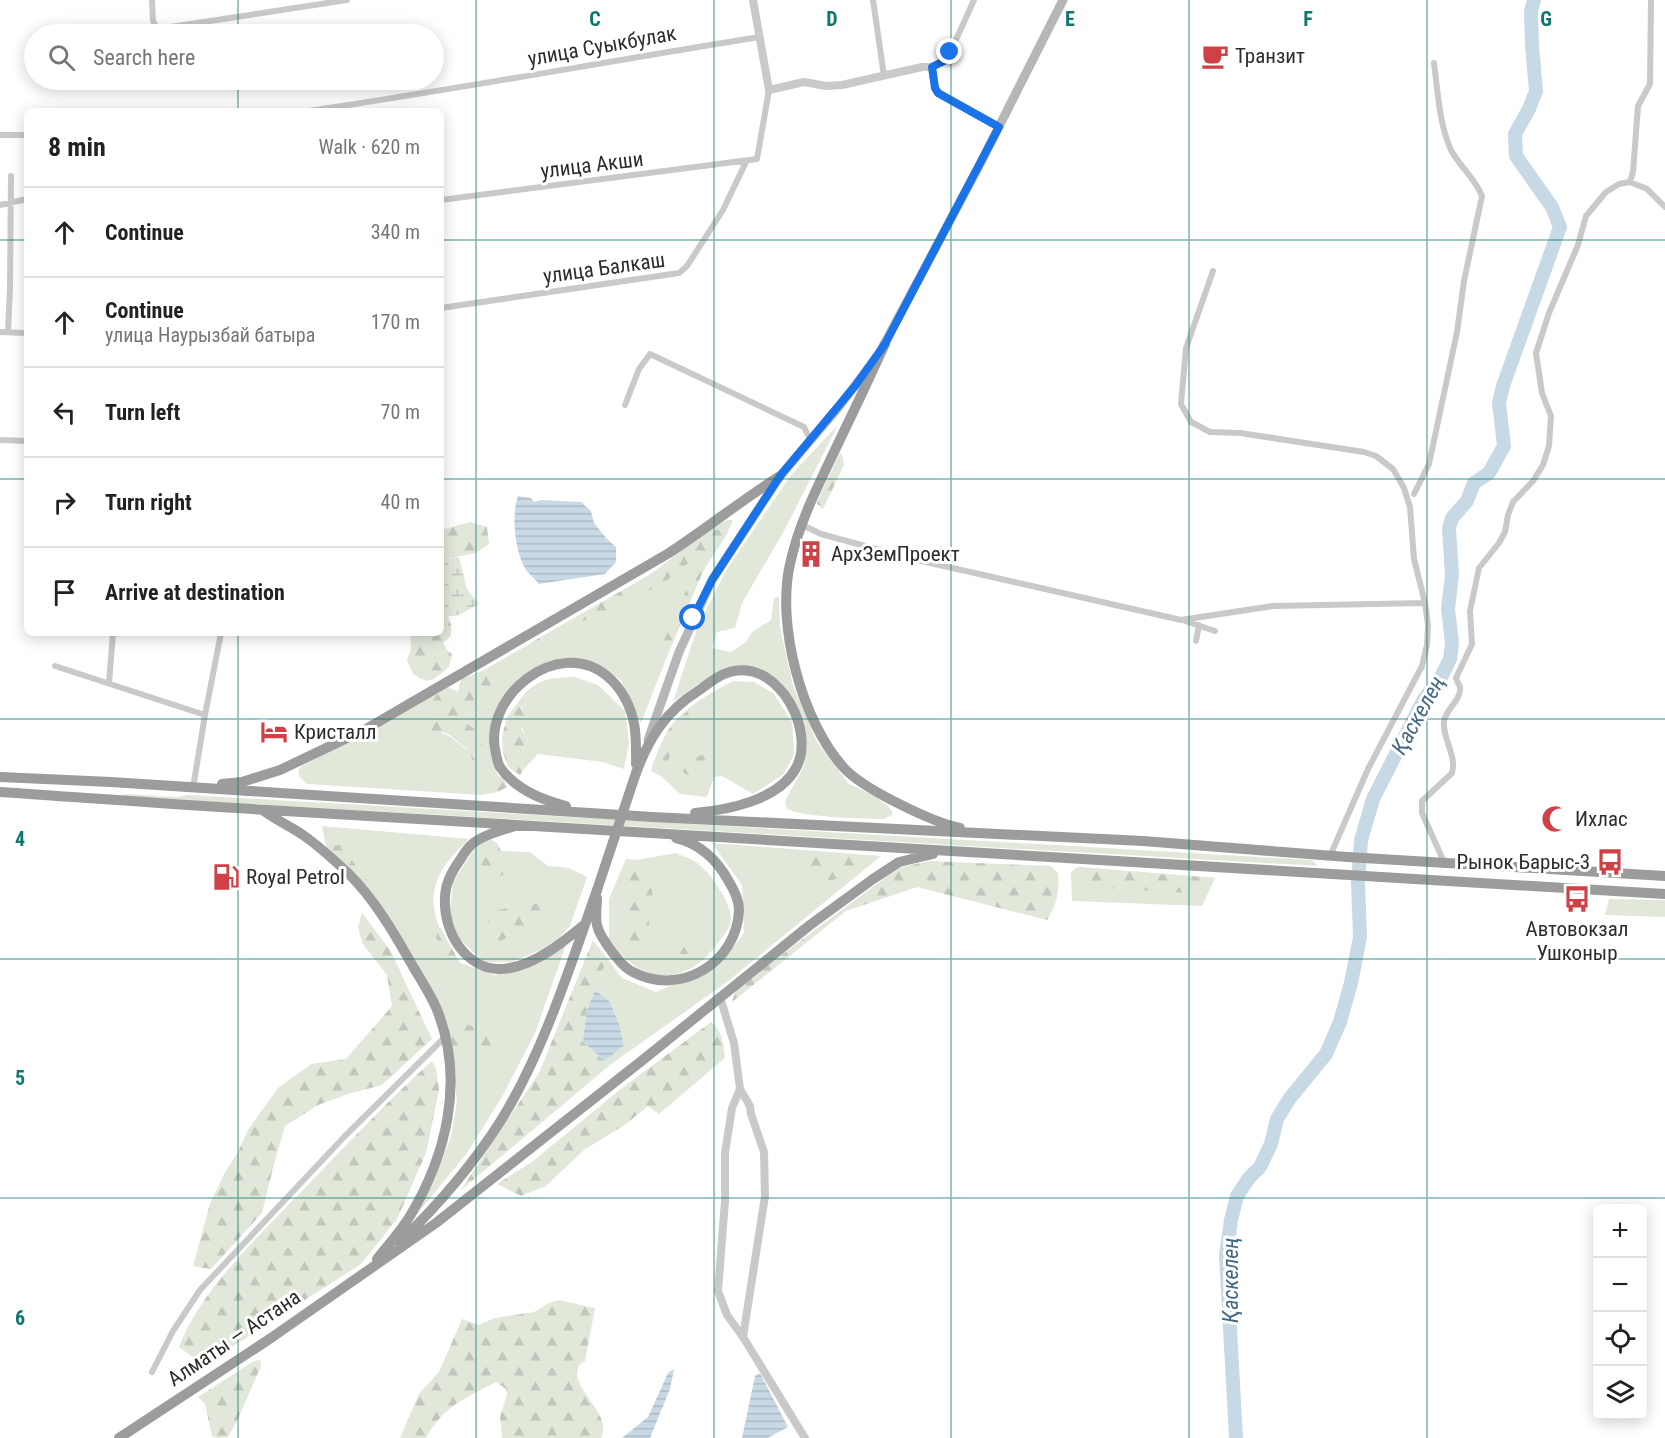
<!DOCTYPE html>
<html lang="en">
<head>
<meta charset="utf-8">
<style>
  body { margin:0; font-family:"Roboto Condensed",sans-serif; background:#f6f6f6; color:#222 }
  .controls { position:absolute; right:18px; bottom:18px; display:grid; overflow:hidden; border-radius:9px; box-shadow:0 3px 15px #0003 }
  .controls button { width:54px; height:54px; display:grid; place-items:center; padding:0; border:0; border-bottom:2px solid #e0e0e0; background:#fff; color:#222; font:30px sans-serif }
  .stop { position:absolute; width:18px; height:18px; margin:-14px; border:4px solid #1a73e8; border-radius:50%; background:#fff }
  .stop.end { background:#1a73e8; border-color:#fff; box-shadow:0 2px 6px #0008 }
  .list { margin:0; padding:0; list-style:none }
  h2 { display:flex; justify-content:space-between; align-items:center; height:78px; margin:0; padding:0 24px; font-size:26px }
  h2 small { font-size:20px; font-weight:400; color:#767676 }
  .list li { display:grid; grid-template-columns:39px 1fr auto; gap:18px; align-items:center; box-sizing:border-box; height:90px; padding:0 24px; border-top:2px solid #e0e0e0 }
  .list b { display:block; font-size:22px; white-space:nowrap }
  .list p { margin:0; font-size:20px; white-space:nowrap; color:#767676 }
  .list em { font-size:20px; font-style:normal; color:#767676 }
  .icon { flex:none; width:33px; height:33px; fill:none; stroke:currentColor; stroke-width:2; stroke-linecap:round; stroke-linejoin:round }
  .map { position:relative; flex:none; width:1665px; height:1438px; overflow:hidden }
  .search { position:absolute; background:#fff; box-shadow:0 3px 15px #0003; left:24px; top:24px; width:420px; height:66px; display:flex; align-items:center; gap:15px; box-sizing:border-box; padding:0 21px; border-radius:33px; color:#767676; font-size:22px }
  .panel { position:absolute; background:#fff; box-shadow:0 3px 15px #0003; left:24px; top:108px; width:420px; height:528px; border-radius:9px }
  .map>svg:first-child { display:block }
  .grass { fill:#e1e8da }
  .forest { fill:url(#forest-firs) }
  .wetland { fill:url(#wetland-marsh) }
  .water { fill:url(#water-rules) }
  .lines { fill:none; stroke-linecap:round; stroke-linejoin:round }
  .river { stroke:#c8d9e6; stroke-width:14 }
  .minor { stroke:#c9c9c9; stroke-width:6 }
  .tertiary { stroke:#c9c9c9; stroke-width:8 }
  .secondary { stroke:#b6b6b6; stroke-width:9 }
  .trunk { stroke:#9c9c9c; stroke-width:10 }
  .trunk-bridge { stroke:#9c9c9c; stroke-width:10 }
  .route { stroke:#1a73e8; stroke-width:8 }
  .grid { fill:none; stroke:#0f766e; stroke-width:1.5; stroke-opacity:0.55 }
  .labels { text-anchor:middle; dominant-baseline:central; stroke-width:6; stroke-linejoin:round; paint-order:stroke }
  .street-label { font-size:21px; fill:#2c2c2c; stroke:#fff }
  .poi-label { font-size:21px; fill:#2c2c2c; stroke:#fff; text-anchor:start }
  .water-label { font-size:22px; font-style:italic; fill:#446883; stroke:#fff }
  .grid-label { font-size:20px; text-anchor:middle; font-weight:bold; fill:#0f766e; stroke:#fff; stroke-width:6; stroke-linejoin:round; paint-order:stroke }
</style>
</head>
<body>
<div class="map">
<svg width="1665" height="1438" viewBox="0 0 1665 1438">
  <defs>
    <pattern id="forest-firs" width="22" height="20" patternUnits="userSpaceOnUse" patternTransform="scale(1.5)"><rect width="22" height="20" fill="#e1e8da"/><path d="M5 1l3.5 6h-7zM16 11l3.5 6h-7z" fill="#c1c7bb"/></pattern>
    <pattern id="wetland-marsh" width="20" height="14" patternUnits="userSpaceOnUse" patternTransform="scale(1.5)"><rect width="20" height="14" fill="#e1e8da"/><path d="M1 5h8M5 5V1M11 12h8M15 12V8" fill="none" stroke="#c1c7bb"/></pattern>
    <pattern id="water-rules" width="6" height="5" patternUnits="userSpaceOnUse" patternTransform="scale(1.5)"><rect width="6" height="5" fill="#c8d9e6"/><path d="M0 2.5h6" fill="none" stroke="#acbac5"/></pattern>
  </defs>
  <rect width="100%" height="100%" fill="#fff"/>
  <!-- grass -->
  <path class="grass" d="M838 425 784 531 742 603 735 628 717 632 712 648 731 652 746 642 752 632 771 620 774 598 779 596 780 628 793 685 817 742 849 784 873 795 887 805 892 811V815L884 819C868 819 794 817 787 808 785 805 785 803 786 799L804 766 807 745 795 707 782 683 759 668H730L698 684 673 702 698 626 727 569 791 475Z
    M727 520H733C726 539 712 554 703 572 680 621 661 672 641 723L634 713 621 680 594 662 565 659 539 667 506 693 496 709 489 747 498 776 491 775 484 788 498 792 482 795 307 784 300 777 298 770 302 766 438 693V716L428 732C453 732 451 740 470 752L471 758 473 727 464 722 463 716 479 712 497 686 484 670 651 574 711 529Z
    M575 677 598 685 625 711 629 742 624 769 603 762 538 754 524 769 521 754 528 740C520 727 517 714 526 702L525 693C542 677 553 678 575 677Z
    M733 681 754 682 774 694 792 722 794 754 784 774 753 794 722 776 714 777 707 797 680 794 661 776 651 771C655 758 660 744 667 732 679 711 711 692 733 681Z
    M125 794 176 797 189 795 1312 860 1318 866C919 844 522 819 123 797Z
    M322 826 469 839C445 862 425 885 437 921 441 935 453 950 460 963L495 975 539 963 566 945 535 1033 502 1097 467 1153 413 1219 433 1184 451 1136 457 1102 450 1038 355 874 326 846Z
    M497 843 501 851 530 852 548 866 569 868 587 877 570 926 552 945 512 962H483L459 938 450 915 453 882 471 854Z
    M712 843 881 856 727 982 610 1065 605 1061 624 1044 610 1002 595 990 604 967 593 940 622 978 656 992 720 964 744 933 742 885Z
    M676 853C682 856 691 858 697 863 710 872 729 900 731 916 732 927 724 936 717 944 684 989 639 984 609 939V899L626 859 637 860Z
    M1078 867 1215 878 1202 906 1072 901 1071 872Z
    M1609 899 1665 900V917L1605 915Z"/>
  <!-- forest -->
  <path class="forest" d="M840 453 842 454 844 465 823 509 817 504 819 497Z
    M470 522 487 527 489 544 476 553 441 560V530Z
    M711 529 729 531 704 569 665 661 661 647 696 568 697 556 661 585 557 633 527 645 651 574Z
    M448 616 451 625V636L443 643 447 650 452 654 449 667 434 679 426 681 413 674 407 660 411 649 410 633H441V617Z
    M484 670 497 686 488 701 479 712 463 716 464 722C482 731 485 745 482 764L473 762 470 752 450 735 442 732 435 738 428 732 438 716 429 706 438 693 448 687 458 692 461 679Z
    M525 693 526 702 521 709 526 719 521 729 528 740 521 754 524 769 520 775 509 768 503 753 502 737 507 717Z
    M697 702 706 703C688 724 674 744 664 770L652 766 668 730Z
    M703 754 708 764 705 774 694 779 683 772 686 763Z
    M491 775 503 777 507 787 498 792 484 788 482 779Z
    M490 839 497 843 501 851 499 856 505 873 498 878C485 873 476 867 471 854L481 843Z
    M340 845 380 896 379 903 355 874 326 846Z
    M786 852 867 858 843 877 820 883Z
    M626 859 637 860 649 873 654 905 648 916 650 928 646 939 640 941 632 950 622 939 624 921 632 890 625 874Z
    M929 861 1051 866 1058 873C1060 892 1056 905 1047 920L917 887 846 911 732 1002 736 989 898 868Z
    M1078 867 1215 878 1207 894 1072 886 1071 872Z
    M538 903 541 908C530 939 520 926 500 942L488 937 495 928 489 923 484 910 489 911 497 922 499 916 497 910 509 908 515 912H526L532 904Z
    M362 913 390 950 432 1039 382 1085 348 1094 318 1105 285 1126 273 1168 262 1213 211 1269 193 1266 210 1204 224 1174 238 1152 248 1130 278 1088 311 1064 346 1059 392 1006 387 975 362 943 358 927Z
    M440 927 457 958 447 960 436 937Z
    M686 935 693 939 697 948 689 954H677Z
    M593 940 604 967 586 1013 583 1042 610 1065 460 1191 539 1073Z
    M445 1020 510 1034 515 1041 497 1056 451 1049Z
    M711 1022C722 1029 724 1046 725 1058L659 1114 648 1106 626 1124 584 1150 546 1186 521 1196 497 1184 533 1161 622 1088Z
    M432 1061 436 1068 439 1090 426 1153 397 1219 361 1264 204 1365 179 1347C201 1289 260 1235 303 1190 345 1147 387 1101 432 1061Z
    M558 1300 595 1308 585 1361 579 1365C578 1368 577 1371 577 1375 580 1396 612 1416 601 1438H502L500 1416 507 1395 506 1389 496 1382C466 1398 443 1406 426 1438H400L419 1394 439 1372 462 1319 478 1325 495 1318 534 1312 549 1303Z
    M260 1360 261 1366 237 1421 228 1437 217 1438 212 1436 205 1404 198 1397 254 1361Z"/>
  <!-- wetland -->
  <path class="wetland" d="M459 557 467 589 479 604 459 615 441 617V560Z"/>
  <!-- water -->
  <path class="water" d="M518 496 531 498 534 502 541 500 581 502 591 511 594 523 607 539 616 547V562L605 574 539 584C535 579 530 575 526 570 515 553 511 515 518 496Z
    M595 990 610 1002 619 1025 624 1045 605 1061 583 1042 586 1013Z
    M674 1369 670 1389 650 1438H622L648 1417 668 1373Z
    M760 1373 788 1427 768 1438H742L755 1376Z"/>
  <g class="lines">
    <!-- river -->
    <path class="river" d="M1236 1438 1226 1255 1231 1220 1237 1196 1249 1178 1260 1167 1271 1144 1277 1119 1290 1098 1326 1054 1340 1022 1351 983 1360 937 1358 883 1361 840 1373 799 1424 699 1440 679 1450 659 1452 643 1448 609 1452 575 1449 528 1452 518 1467 501 1474 483 1489 473 1504 446 1499 403 1503 386 1560 227 1552 207 1516 156 1515 134 1529 109 1536 91 1532 45 1531 11 1534 0"/>
    <!-- minor -->
    <path class="minor" d="M152 0 153 21 157 28H164L347 0
      M873 0 884 76
      M932 67 944 61 950 53 974 0
      M308 111C459 89 609 61 760 37
      M0 135H27
      M1630 182 1633 172 1638 106 1650 84 1651 0
      M441 200 757 159 769 90
      M0 205 27 199
      M1213 271 1186 348 1181 404 1191 422 1210 432 1240 433 1364 452 1376 456 1393 469 1404 488 1410 507 1414 559 1425 603 1428 625 1427 645 1422 666 1368 769 1330 856
      M441 308 679 273 687 266 723 210 746 162
      M0 332 27 333
      M8 332 10 288 11 176
      M625 405 639 369 650 354 804 427 810 439
      M0 440 27 441
      M1414 494 1429 464 1457 332 1464 281 1482 196C1475 178 1460 167 1451 150 1439 124 1438 92 1434 63
      M800 524 821 534 913 559 1181 620 1273 606 1425 603
      M1185 621 1215 631
      M1196 641 1199 625
      M55 666 205 715
      M109 683 113 633
      M193 788 205 715 221 633
      M1444 862 1422 813V801L1452 773C1457 754 1442 739 1444 721 1446 709 1462 699 1460 687 1459 684 1457 682 1456 678L1472 644 1470 611 1479 568 1499 543 1505 532 1508 515 1513 502 1533 481 1543 465 1549 446 1551 416 1542 393 1536 353 1549 313 1578 245 1586 216 1606 192 1619 184 1630 182 1647 189 1665 207
      M152 1372 173 1331 200 1290 345 1136 445 1037"/>
    <!-- tertiary -->
    <path class="tertiary" d="M753 0 769 90 804 82 826 86 842 85 922 67H932L935 88 938 93 999 127
      M720 997 734 1043 740 1089 750 1106 751 1114 764 1152 765 1196 743 1337
      M740 1089 732 1108 725 1153V1201L718 1291 727 1315 743 1337 805 1438"/>
    <!-- secondary -->
    <path class="secondary" d="M881 350 978 168 1063 0
      M648 740 679 652 712 580 780 476 837 409 874 361"/>
    <!-- trunk -->
    <path class="trunk" d="M885 344C869 379 852 415 835 450 817 488 799 523 790 564 776 625 802 722 844 768 863 789 932 822 960 828
      M636 773C649 738 666 711 698 691 709 683 721 673 734 671 780 662 816 732 796 768 779 800 728 810 695 813
      M0 777 111 782 652 817 1143 841 1347 857 1665 876
      M222 784 242 782 280 770 366 729 669 553C707 528 742 500 780 476
      M0 792C89 798 178 805 268 810 733 837 1199 866 1665 894
      M566 806C542 800 514 788 500 767 498 764 497 759 496 754 481 697 558 635 607 676 620 687 629 703 633 719 637 733 636 749 636 764
      M264 811C276 820 290 826 303 835 319 846 334 860 348 873 374 899 393 931 411 963 420 979 433 997 439 1015 464 1083 446 1156 410 1216 401 1231 388 1245 377 1259
      M517 825C504 830 489 833 478 840 470 844 464 853 460 860 452 871 445 885 445 898 443 935 470 976 510 968 538 963 563 942 585 924
      M597 898C597 906 595 917 597 925 599 935 607 945 613 953 619 960 624 968 633 972 680 997 737 963 739 910 739 899 733 888 728 880 717 860 699 843 676 838
      M400 1242C437 1206 472 1166 500 1122 543 1053 570 967 597 890
      M119 1438 271 1338 436 1223 644 1059 810 925 873 879 899 862 933 854"/>
    <!-- trunk-bridge -->
    <path class="trunk-bridge" d="M597 890 636 773"/>
  </g>
  <g class="lines">
    <!-- route -->
    <path class="route" d="M693 618 712 580 780 476 855 386 885 344 999 127 938 93 935 88 932 67 944 61 950 52"/>
  </g>
  <!-- grid -->
  <path class="grid" d="M238 0V34M476 0V1438M714 0V1438M951 0V1438M1189 0V1438M1427 0V1438M238 80V111M0 240H27M441 240H1665M0 479H27M441 479H1665M238 633V1438M0 719H1665M0 959H1665M0 1198H1665"/>
  <!-- icons -->
  <defs>
    <symbol id="cafe-bare" viewBox="-9 -9 18 18"><path d="M-5.5-4.5H6V0H3Q3 3.5 0 3.5H-2.5Q-5.5 3.5-5.5 0ZM3-3.2v2h1.7v-2ZM-6 4.5H4V6H-6Z" fill="#cf4146" stroke="#fff" stroke-width="2.5" paint-order="stroke"/></symbol>
    <symbol id="building-bare" viewBox="-9 -9 18 18"><path d="M-4-6H4V6H1V3H-1V6H-4ZM-2.5-4.3h1.7v1.8h-1.7ZM.8-4.3h1.7v1.8H.8ZM-2.5-1h1.7V.8h-1.7ZM.8-1h1.7V.8H.8Z" fill="#cf4146" stroke="#fff" stroke-width="2.5" paint-order="stroke"/></symbol>
    <symbol id="hotel-bare" viewBox="-9 -9 18 18"><path d="M-6-4.5h1.5V1H6V5H4.5V3h-9V5H-6ZM-4 0a1.8 1.8 0 1 1 3.6 0ZM.5 0V-2.5h3Q6-2.5 6 0Z" fill="#cf4146" stroke="#fff" stroke-width="2.5" paint-order="stroke"/></symbol>
    <symbol id="mosque-bare" viewBox="-9 -9 18 18"><path d="M3.5-4.9A6 6 0 1 0 3.5 4.9A5 5 0 1 1 3.5-4.9Z" fill="#cf4146" stroke="#fff" stroke-width="2.5" paint-order="stroke"/></symbol>
    <symbol id="bus-bare" viewBox="-9 -9 18 18"><path d="M-5-6H5V4H4V6H2V4H-2V6H-4V4H-5ZM-3.5-4V0h7V-4ZM-3.5 1.2v1.5H-2V1.2ZM2 1.2v1.5H3.5V1.2Z" fill="#cf4146" stroke="#fff" stroke-width="2.5" paint-order="stroke"/></symbol>
    <symbol id="fuel-bare" viewBox="-9 -9 18 18"><path d="M-5.5-6h7V0h2V4h1.3V-2.5L3-4.5l.8-.8L6-3V5H2.5V1h-1V6h-7ZM-4.2-4.7v3.2H.2V-4.7Z" fill="#cf4146" stroke="#fff" stroke-width="2.5" paint-order="stroke"/></symbol>
  </defs>
  <g fill-rule="evenodd">
    <use href="#cafe-bare" x="1196" y="37" width="38" height="38"/>
    <use href="#building-bare" x="792" y="535" width="38" height="38"/>
    <use href="#hotel-bare" x="255" y="713" width="38" height="38"/>
    <use href="#mosque-bare" x="1536" y="800" width="38" height="38"/>
    <use href="#bus-bare" x="1591" y="843" width="38" height="38"/>
    <use href="#fuel-bare" x="207" y="858" width="38" height="38"/>
    <use href="#bus-bare" x="1558" y="880" width="38" height="38"/>
  </g>
  <g class="labels">
    <!-- street labels -->
    <g class="street-label">
      <text transform="translate(602 46) rotate(-10)">улица Суыкбулак</text>
      <text transform="translate(592 165) rotate(-7)">улица Акши</text>
      <text transform="translate(604 268) rotate(-8)">улица Балкаш</text>
      <text transform="translate(234 1338) rotate(-34)">Алматы — Астана</text>
    </g>
    <!-- poi labels -->
    <g class="poi-label">
      <text x="1235" y="56">Транзит</text>
      <text x="831" y="554">АрхЗемПроект</text>
      <text x="294" y="732">Кристалл</text>
      <text x="1575" y="819">Ихлас</text>
      <text x="1590" y="862" text-anchor="end">Рынок Барыс-3</text>
      <text x="246" y="877">Royal Petrol</text>
      <text x="1577" y="929" text-anchor="middle">Автовокзал<tspan x="1577" dy="24">Ушконыр</tspan></text>
    </g>
    <!-- water labels -->
    <g class="water-label">
      <text transform="translate(1418 715) rotate(-61)">Қаскелең</text>
      <text transform="translate(1230 1280) rotate(-90)">Қаскелең</text>
    </g>
  </g>
  <g class="grid-label">
    <text x="595" y="26">C</text>
    <text x="832" y="26">D</text>
    <text x="1070" y="26">E</text>
    <text x="1308" y="26">F</text>
    <text x="1546" y="26">G</text>
    <text x="20" y="846">4</text>
    <text x="20" y="1085">5</text>
    <text x="20" y="1325">6</text>
  </g>
</svg>
<div class="controls">
<button>+</button>
<button>−</button>
<button><svg class="icon" aria-label="locate" viewBox="0 0 24 24"><circle cx="12" cy="12" r="6"/><path d="M12 2v4M12 18v4M2 12h4M18 12h4"/></svg></button>
<button><svg class="icon" aria-label="layers" viewBox="0 0 24 24"><path d="M12 4l9 5-9 5-9-5zM3 14l9 5 9-5"/></svg></button>
</div>
<div class="stop" style="left:693px;top:618px"></div>
<div class="stop end" style="left:950px;top:52px"></div>
<div class="search"><svg class="icon" aria-label="search" viewBox="0 0 24 24"><circle cx="10" cy="10" r="6"/><path d="M15 15l6 6"/></svg>Search here</div>
<section class="panel">
<h2>8 min<small>Walk · 620 m</small></h2>
<ul class="list">
<li><svg class="icon" aria-label="ahead" viewBox="0 0 24 24"><path d="M12 20V5M6 11l6-6 6 6"/></svg><div><b>Continue</b></div><em>340 m</em></li>
<li><svg class="icon" aria-label="ahead" viewBox="0 0 24 24"><path d="M12 20V5M6 11l6-6 6 6"/></svg><div><b>Continue</b><p>улица Наурызбай батыра</p></div><em>170 m</em></li>
<li><svg class="icon" aria-label="left" viewBox="0 0 24 24"><path d="M17 20v-9H6M10 6l-5 5 5 5"/></svg><div><b>Turn left</b></div><em>70 m</em></li>
<li><svg class="icon" aria-label="right" viewBox="0 0 24 24"><path d="M7 20v-9h11M14 6l5 5-5 5"/></svg><div><b>Turn right</b></div><em>40 m</em></li>
<li><svg class="icon" aria-label="arrive" viewBox="0 0 24 24"><path d="M6 21V4h12l-3 4 3 4H6"/></svg><div><b>Arrive at destination</b></div></li>
</ul>
</section>
</div>
</body>
</html>
